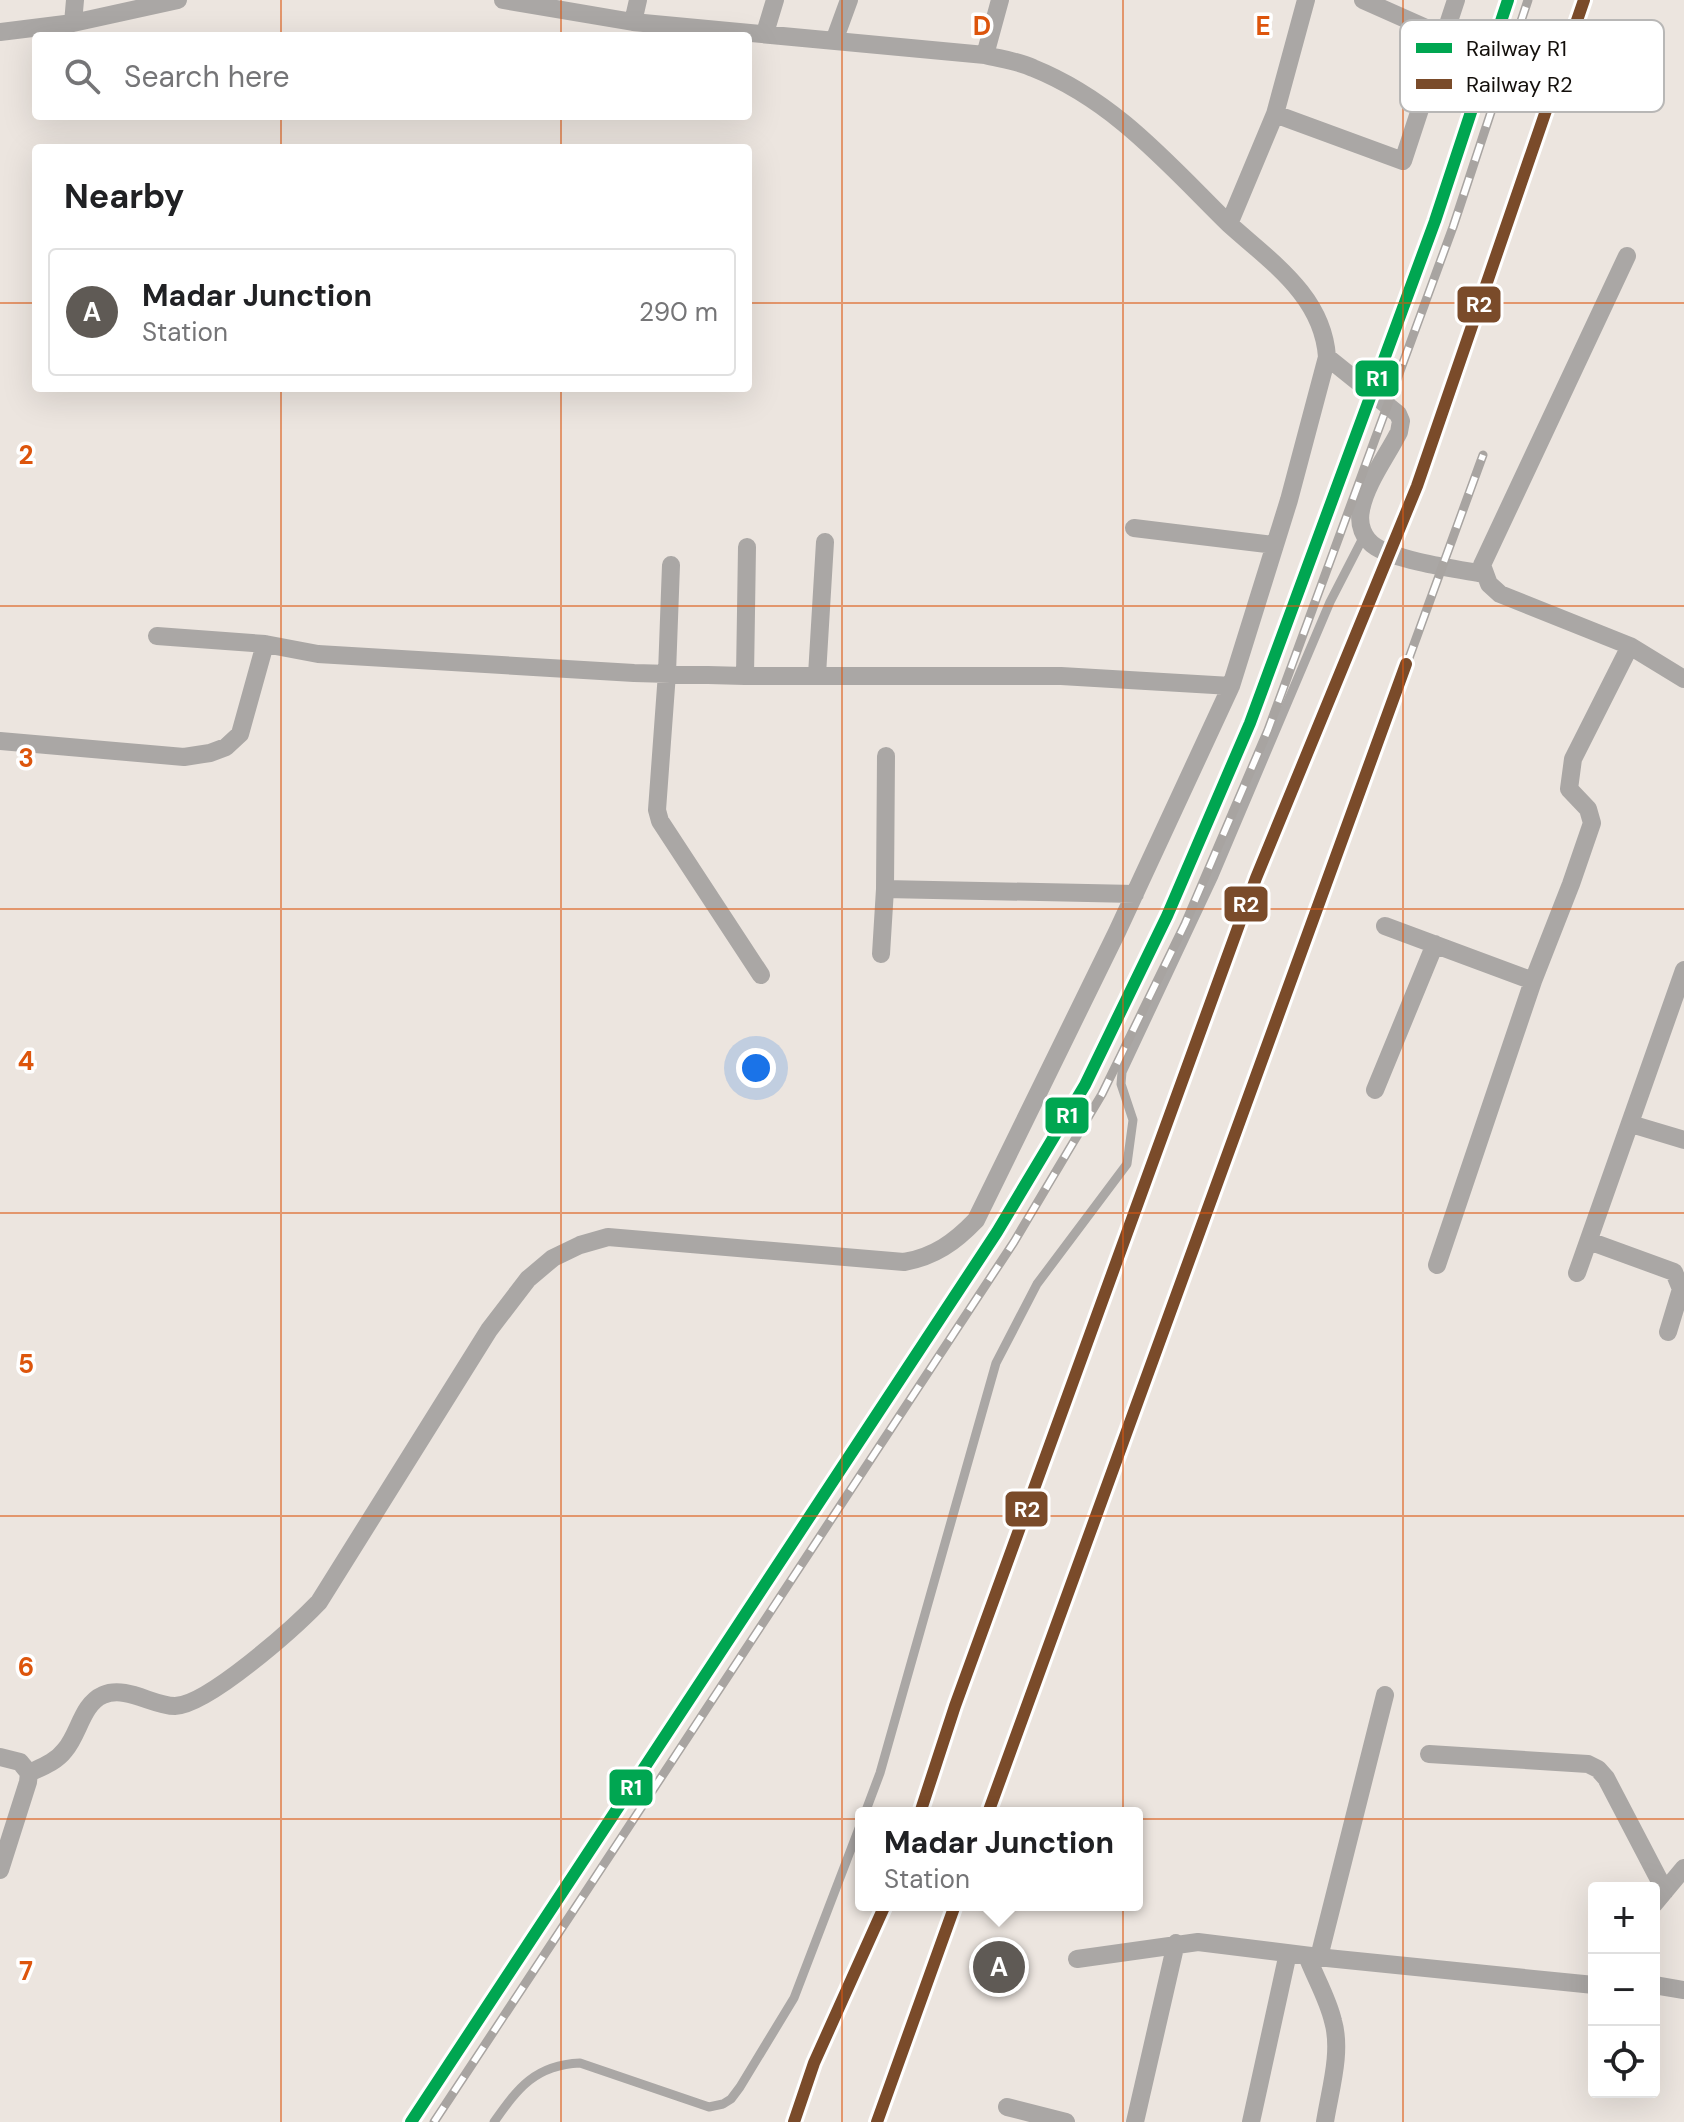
<!DOCTYPE html>
<html lang="en">
<head>
<meta charset="utf-8">
<style>
  body { margin:0; font-family:"DM Sans",sans-serif; background:#f2f2f2; color:#202124 }
  .controls { position:absolute; right:24px; bottom:24px; display:grid; overflow:hidden; border-radius:8px; box-shadow:0 8px 32px #0002 }
  .controls button { width:72px; height:72px; display:grid; place-items:center; padding:0; border:0; border-bottom:2px solid #e0e0e0; background:#fff; color:#202124; font:40px sans-serif }
  .you { position:absolute; left:756px; top:1068px; width:28px; height:28px; margin:-20px; border:6px solid #fff; border-radius:50%; background:#1a73e8; box-shadow:0 0 0 12px #1a73e833 }
  .badge { display:grid; place-items:center; width:52px; height:52px; border-radius:50%; background:#5f5a55; color:#fff; font-size:26px; font-weight:700 }
  .pin { position:absolute; translate:-50% -50%; border:4px solid #fff; box-shadow:0 2px 8px #0006 }
  .popup { position:absolute; left:855px; top:1807px; width:288px; height:104px; box-sizing:border-box; display:grid; place-content:center; border-radius:8px; background:#fff; filter:drop-shadow(0 2px 6px #0005); font-size:26px; white-space:nowrap; color:#757577 }
  .popup b { font-size:30px; color:#202124 }
  .popup::after { content:''; position:absolute; left:50%; top:100%; margin-left:-16px; border:16px solid transparent; border-top-color:#fff }
  .list { margin:0; padding:0; list-style:none }
  h2 { display:flex; justify-content:space-between; align-items:center; height:104px; margin:0; padding:0 32px; font-size:34px }
  h2 small { font-size:26px; font-weight:400; color:#757577 }
  .list li { display:grid; grid-template-columns:52px 1fr auto; gap:24px; align-items:center; box-sizing:border-box; height:128px; margin:0 16px 16px; padding:0 16px; border:2px solid #e0e0e0; border-radius:8px }
  .list b { display:block; font-size:30px; white-space:nowrap }
  .list p { margin:0; font-size:26px; white-space:nowrap; color:#757577 }
  .list em { font-size:26px; font-style:normal; color:#757577 }
  .icon { flex:none; width:44px; height:44px; fill:none; stroke:currentColor; stroke-width:2; stroke-linecap:round; stroke-linejoin:round }
  .map { position:relative; flex:none; width:1684px; height:2122px; overflow:hidden }
  .search { position:absolute; background:#fff; box-shadow:0 8px 32px #0002; left:32px; top:32px; width:720px; height:88px; display:flex; align-items:center; gap:20px; box-sizing:border-box; padding:0 28px; border-radius:8px; color:#757577; font-size:30px }
  .panel { position:absolute; background:#fff; box-shadow:0 8px 32px #0002; left:32px; top:144px; width:720px; height:248px; border-radius:8px }
  .map>svg:first-child { display:block }
  .lines { fill:none; stroke-linecap:round; stroke-linejoin:round }
  .lane { stroke:#aaa7a5; stroke-width:9 }
  .street { stroke:#aaa7a5; stroke-width:18 }
  .rail-casing { stroke:#a8a4a1; stroke-width:9 }
  .rail { stroke:#fff; stroke-width:6; stroke-dasharray:18; stroke-linecap:butt }
  .rail-1-casing { stroke:#fff; stroke-width:18 }
  .rail-2-casing { stroke:#fff; stroke-width:18 }
  .rail-1 { stroke:#00a651; stroke-width:12 }
  .rail-2 { stroke:#7a4b2a; stroke-width:12 }
  .grid { fill:none; stroke:#dd550c; stroke-width:2; stroke-opacity:0.55 }
  .key { fill:#fff; stroke:#b8b7b6; stroke-width:2 }
  .key-label { font-size:22px; fill:#130f0b }
  .grid-label { font-size:26px; text-anchor:middle; font-weight:bold; fill:#dd550c; stroke:#fff; stroke-width:7; stroke-linejoin:round; paint-order:stroke }
  .line-badge { stroke:#fff; stroke-width:3 }
  .badge-label { font-size:22px; text-anchor:middle; font-weight:bold; fill:#fff }
</style>
</head>
<body>
<div class="map">
<svg width="1684" height="2122" viewBox="0 0 1684 2122">
  <rect width="100%" height="100%" fill="#ece5df"/>
  <g class="lines">
    <!-- lane -->
    <path class="lane" d="M865 1813 880 1773 996 1363 1037 1284 1127 1164 1133 1120 1121 1084 1122 1072 1214 876 1330 602 1365 534
      M494 2122C518 2088 535 2065 580 2063L709 2107 723 2104 731 2099 740 2087 794 1998 861 1823"/>
    <!-- street -->
    <path class="street" d="M503 0 633 22 985 55C1001 59 1018 61 1033 68 1115 101 1168 164 1229 224
      M1363 0 1444 36
      M633 22 638 0
      M73 23 75 0
      M0 32 73 23 178 0
      M765 33 775 0
      M834 41 849 0
      M985 55 1000 0
      M1275 114 1306 0
      M1627 256 1482 565 1489 584 1500 594 1630 646 1684 679
      M1327 357 1398 414 1401 421 1399 432C1387 456 1366 483 1361 510 1358 524 1363 539 1376 547 1399 561 1457 569 1484 574
      M1134 528 1274 545
      M671 565 667 673 657 810 660 821 761 975
      M157 636 265 644 318 654 634 673 745 676H1061L1231 686
      M817 675 825 542
      M745 676 747 547
      M0 741 184 757 210 753 226 747 240 734 265 644
      M885 889 1135 894
      M1385 926 1533 981
      M881 954 885 889 886 756
      M1375 1090 1435 944
      M1631 1124 1684 1140
      M1589 1241 1674 1272 1681 1289 1668 1332
      M1437 1265 1533 981 1571 884 1592 823 1588 809 1569 789 1573 759 1630 646
      M1577 1273 1684 970
      M1429 1754 1588 1764 1598 1769 1606 1778 1665 1891
      M0 1757 20 1762 29 1773 28 1782 0 1870
      M29 1773C42 1767 56 1762 65 1750 79 1734 82 1704 103 1695 126 1685 153 1706 175 1706 208 1705 295 1627 319 1602L489 1330 528 1279 553 1258 580 1245 608 1237 904 1262C934 1257 955 1242 976 1220L1117 932 1231 686 1289 500 1327 357C1323 296 1271 262 1229 224L1275 114 1403 161 1456 0
      M1654 1904 1684 1868
      M1307 1956C1315 1977 1328 1999 1333 2021 1342 2052 1330 2090 1325 2122
      M1319 1957 1385 1695
      M1077 1959 1198 1942 1327 1958 1594 1985
      M1654 1985 1684 1990
      M1007 2107 1066 2122
      M1135 2122 1176 1943
      M1251 2122 1288 1953"/>
    <defs>
      <path id="rail" d="M920 1813 955 1706 1256 878 1417 486 1584 0
        M988 1813 1483 455
        M411 2122 997 1232 1085 1085 1167 916 1250 723 1435 221 1508 0
        M434 2122 1014 1242 1102 1094 1185 924 1268 730 1453 227 1528 0
        M794 2122 814 2063 885 1905
        M877 2122 955 1905"/>
    </defs>
    <!-- rail casing -->
    <use href="#rail" class="rail-casing"/>
    <!-- rail -->
    <use href="#rail" class="rail"/>
    <defs>
      <path id="rail-1" d="M411 2122 997 1232 1085 1085 1167 916 1250 723 1435 221 1508 0"/>
      <path id="rail-2" d="M920 1813 955 1706 1256 878 1417 486 1584 0
        M988 1813 1406 664
        M794 2122 814 2063 885 1905
        M877 2122 955 1905"/>
    </defs>
    <!-- rail-1 casing -->
    <use href="#rail-1" class="rail-1-casing"/>
    <!-- rail-2 casing -->
    <use href="#rail-2" class="rail-2-casing"/>
    <!-- rail-1 -->
    <use href="#rail-1" class="rail-1"/>
    <!-- rail-2 -->
    <use href="#rail-2" class="rail-2"/>
  </g>
  <!-- grid -->
  <path class="grid" d="M281 0V36M561 0V36M842 0V2122M1123 0V2122M1403 0V2122M281 116V148M561 116V148M0 303H36M748 303H1684M281 388V2122M561 388V2122M0 606H1684M0 909H1684M0 1213H1684M0 1516H1684M0 1819H1684"/>
  <!-- legend -->
  <rect x="1400" y="20" width="264" height="92" rx="12" class="key"/>
  <rect x="1416" y="43" width="36" height="10" fill="#00a651"/>
  <rect x="1416" y="79" width="36" height="10" fill="#7a4b2a"/>
  <g class="key-label">
    <text x="1466" y="56">Railway R1</text>
    <text x="1466" y="92">Railway R2</text>
  </g>
  <g class="grid-label">
    <text x="982" y="35">D</text>
    <text x="1263" y="35">E</text>
    <text x="26" y="464">2</text>
    <text x="26" y="767">3</text>
    <text x="26" y="1070">4</text>
    <text x="26" y="1373">5</text>
    <text x="26" y="1676">6</text>
    <text x="26" y="1980">7</text>
  </g>
  <g class="line-badge">
    <rect x="1456" y="285" width="46" height="39" rx="8" fill="#7a4b2a"/>
    <rect x="1354" y="359" width="46" height="39" rx="8" fill="#00a651"/>
    <rect x="1223" y="885" width="46" height="38" rx="8" fill="#7a4b2a"/>
    <rect x="1044" y="1096" width="46" height="39" rx="8" fill="#00a651"/>
    <rect x="1004" y="1490" width="45" height="38" rx="8" fill="#7a4b2a"/>
    <rect x="608" y="1768" width="46" height="39" rx="8" fill="#00a651"/>
  </g>
  <g class="badge-label">
    <text x="1479" y="312">R2</text>
    <text x="1377" y="386">R1</text>
    <text x="1246" y="912">R2</text>
    <text x="1067" y="1123">R1</text>
    <text x="1027" y="1517">R2</text>
    <text x="631" y="1795">R1</text>
  </g>
</svg>
<div class="controls">
<button>+</button>
<button>−</button>
<button><svg class="icon" aria-label="locate" viewBox="0 0 24 24"><circle cx="12" cy="12" r="6"/><path d="M12 2v4M12 18v4M2 12h4M18 12h4"/></svg></button>
</div>
<div class="you"></div>
<div class="pin badge" style="left:999px;top:1967px">A</div>
<div class="popup"><b>Madar Junction</b>Station</div>
<div class="search"><svg class="icon" aria-label="search" viewBox="0 0 24 24"><circle cx="10" cy="10" r="6"/><path d="M15 15l6 6"/></svg>Search here</div>
<section class="panel">
<h2>Nearby<small></small></h2>
<ul class="list">
<li><span class="badge">A</span><div><b>Madar Junction</b><p>Station</p></div><em>290 m</em></li>
</ul>
</section>
</div>
</body>
</html>
